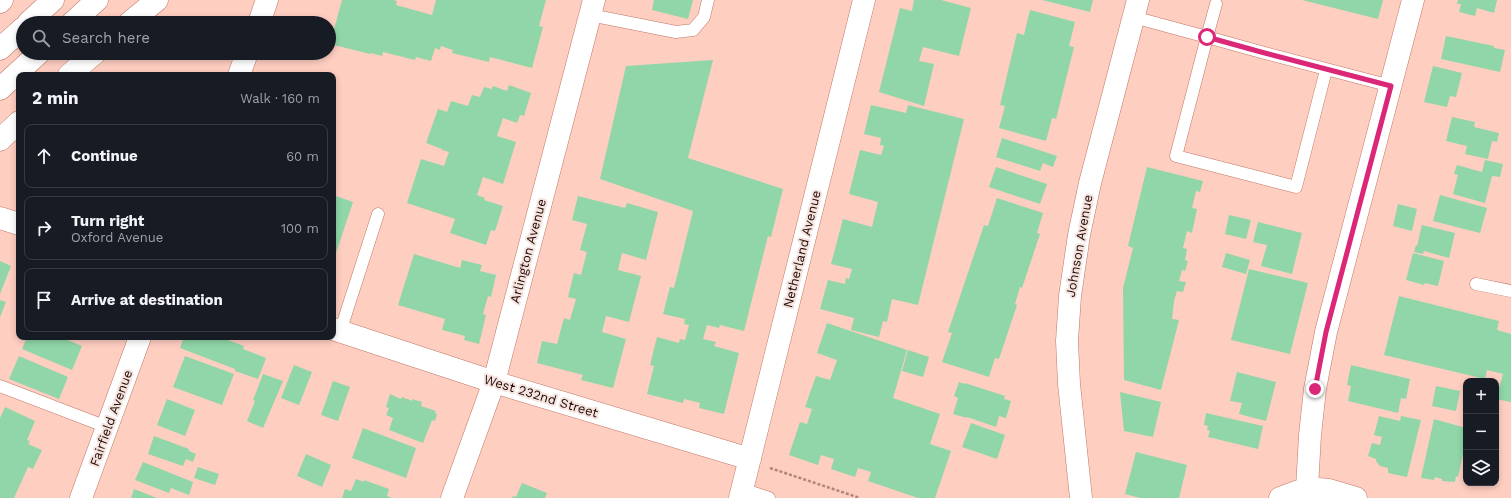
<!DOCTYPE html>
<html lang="en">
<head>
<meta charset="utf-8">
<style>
  body { margin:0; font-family:"Work Sans",sans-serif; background:#242831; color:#f1f3f6 }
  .controls { position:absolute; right:12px; bottom:12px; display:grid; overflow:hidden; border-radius:8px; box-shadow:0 2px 6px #0003 }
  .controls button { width:36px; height:36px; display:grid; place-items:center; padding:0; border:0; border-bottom:1px solid #363941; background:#171b24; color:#f1f3f6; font:20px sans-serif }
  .stop { position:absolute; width:12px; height:12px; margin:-9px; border:3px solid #db2777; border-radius:50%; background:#fff }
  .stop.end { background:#db2777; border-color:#fff; box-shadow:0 1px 4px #0008 }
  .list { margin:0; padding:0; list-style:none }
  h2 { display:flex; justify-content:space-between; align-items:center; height:52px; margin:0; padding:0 16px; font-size:17px }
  h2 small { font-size:13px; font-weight:400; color:#9ea1a6 }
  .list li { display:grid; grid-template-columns:26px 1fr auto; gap:12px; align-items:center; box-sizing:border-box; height:64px; margin:0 8px 8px; padding:0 8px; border:1px solid #363941; border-radius:8px }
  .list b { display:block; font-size:15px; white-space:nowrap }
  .list p { margin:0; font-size:13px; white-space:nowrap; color:#9ea1a6 }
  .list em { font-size:13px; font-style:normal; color:#9ea1a6 }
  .icon { flex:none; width:22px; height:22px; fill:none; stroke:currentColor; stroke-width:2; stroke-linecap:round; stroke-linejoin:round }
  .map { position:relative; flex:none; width:1511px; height:498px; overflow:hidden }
  .search { position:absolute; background:#171b24; box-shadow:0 2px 6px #0003; left:16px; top:16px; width:320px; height:44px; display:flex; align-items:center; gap:10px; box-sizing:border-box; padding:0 14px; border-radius:22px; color:#9ea1a6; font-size:15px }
  .panel { position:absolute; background:#171b24; box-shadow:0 2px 6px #0003; left:16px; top:72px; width:320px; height:268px; border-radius:8px }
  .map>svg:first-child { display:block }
  .building { fill:#90d6a8 }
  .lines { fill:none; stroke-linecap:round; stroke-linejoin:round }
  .lane-casing { stroke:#c07765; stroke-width:13 }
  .street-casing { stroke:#c07765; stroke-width:23 }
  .secondary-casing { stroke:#c07765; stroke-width:23 }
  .highway-casing { stroke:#c07765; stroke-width:23 }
  .path { stroke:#ae867b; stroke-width:2.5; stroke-dasharray:3 2; stroke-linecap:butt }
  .lane { stroke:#fff; stroke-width:12 }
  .street { stroke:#fff; stroke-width:22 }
  .secondary { stroke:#fff; stroke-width:22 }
  .highway { stroke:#fff; stroke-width:22 }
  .route { stroke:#db2777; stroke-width:5 }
  .labels { text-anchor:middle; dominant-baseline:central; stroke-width:4; stroke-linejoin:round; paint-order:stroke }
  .street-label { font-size:13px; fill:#260b05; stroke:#f4e3df }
</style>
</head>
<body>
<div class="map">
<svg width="1511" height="498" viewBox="0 0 1511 498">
  <rect width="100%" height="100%" fill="#fecec1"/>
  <!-- building -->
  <path class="building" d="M342 0H393L397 1 396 5 432 15 436 0H546L539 26 543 27 532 68 490 57 489 62 452 53 453 50 441 46 440 50 435 48 431 61 416 57 415 60 383 52 382 56 371 53 370 54 330 44Z
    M654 0H693L688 19 652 10Z
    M914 0H941L971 8 959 56 923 47 919 61 934 64 924 106 879 92 900 8 912 11Z
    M1042 0H1093L1090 12Z
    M1302 0H1383L1378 19Z
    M1458 0H1497L1494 13 1477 8 1475 16 1459 12 1461 4H1457Z
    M1030 10 1075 22 1069 46 1074 47 1056 119 1052 118 1046 141 999 128 1005 106 1000 105 1017 33 1024 35Z
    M1446 36 1494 46V48L1505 50 1500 72 1441 59Z
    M713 60 688 158 783 189 771 237 768 236 744 331 720 325 719 328 707 325 703 339 716 342 714 346 739 353 724 414 699 408 700 403 684 399 683 403 647 394 654 366 650 365 657 337 679 343 680 339 685 340 689 325 684 324 685 319 663 314 670 287 674 288 693 211 600 179 626 66Z
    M1433 66 1462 73 1456 97 1450 96 1447 107 1424 102Z
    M509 85 531 93 524 116 520 115 517 123 503 118 497 136 516 142 503 184 483 177 477 195 485 198 484 200 503 206 495 231 491 230 486 245 450 233 455 219 407 203 421 159 444 166 449 152 442 150V149L426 143 438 109 447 112 451 101 468 106 472 95 480 97 484 87 492 89 493 86 507 91Z
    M871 105 906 113 908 105 964 119 918 305 892 299 887 322 883 321 879 337 851 330 854 318 820 309 828 280 845 284 846 278 849 279 852 269 831 264 843 219 872 227 878 202 849 194 860 150 881 155 884 146 880 145 881 138 864 134Z
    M1452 117 1475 122 1474 127 1499 133 1497 142 1492 141 1488 159 1465 154 1467 146 1446 141Z
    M1002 138 1057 156 1053 167 1043 163 1040 171 996 157Z
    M1485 160 1503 164 1500 177 1492 176 1485 203 1453 194 1458 175 1454 174 1457 165 1482 172Z
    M996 167 1047 184 1040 204 989 187Z
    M1147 167 1203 181 1200 192 1196 191 1192 208 1197 209 1192 233 1187 231 1183 248 1187 249 1185 260 1188 261 1185 271 1182 270 1179 281 1186 282 1183 292 1177 291 1174 301 1172 319 1179 320 1161 390 1124 380 1123 288 1133 248 1128 246Z
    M333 195 353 202 333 262Z
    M1440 195 1487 208 1480 233 1433 221Z
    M578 196 625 208 627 203 658 212 646 260 622 253 618 270 641 276 629 322 606 316 602 332 626 339 613 388 581 380 583 375 537 363 542 341 557 344 564 318 570 320 576 299 568 297 574 273 581 275 587 252 580 250 587 224 572 220Z
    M997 198 1043 213 1037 233 1040 234 1022 288 1020 287 1015 304 1017 305 999 359 995 358 989 377 942 362 952 333 948 332 984 225 988 226Z
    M1398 204 1417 209 1412 231 1393 226Z
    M1229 215 1251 220 1246 239 1225 234Z
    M1258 222 1302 233 1292 274 1261 266 1267 245 1253 242Z
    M1422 225 1455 233 1449 258 1424 251 1423 254 1414 252 1416 245 1417 246Z
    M1226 253 1250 260 1246 274 1222 267Z
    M1413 253 1444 261 1438 286 1425 283 1424 285 1406 280Z
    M414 254 460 268 462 260 482 265 480 271 496 275 491 297 488 296 483 314 486 315 479 344 464 340 465 336 442 330 445 319 398 305Z
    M0 261 11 266 0 294Z
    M1249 269 1308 283 1290 354 1231 340Z
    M1399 296 1499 321 1497 330 1511 334V402L1496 399 1503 374 1487 370 1485 379 1384 355Z
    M0 300 6 302 0 317Z
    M827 323 907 350 893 398 940 414 930 444 951 451 935 498H918L868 481 871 472 858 468 855 477 831 469 834 459 821 455 818 465 789 455 800 422 807 424 812 409 805 407 816 376 830 380 837 360 817 353Z
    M27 337H60L82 346 72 370 22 349Z
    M184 337H220L244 346 243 349 266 358 258 379 235 371V369L180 348Z
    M908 350 929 357 923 377 902 371Z
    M19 356 68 377 59 399 9 379Z
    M185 356 234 374 222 405 173 387Z
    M294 365 312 372 299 405 281 398Z
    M1351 365 1410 379 1406 399 1401 398 1398 413 1348 401 1351 386 1347 385Z
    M1237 372 1276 382 1266 421 1239 414 1242 403 1230 401Z
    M263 374 283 381 263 428 247 421 255 401 253 400Z
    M333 381 350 387 338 421 321 415Z
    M959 382 965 384V383L1005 396 1004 399 1011 401 1006 418 999 416 996 427 967 417V418L953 414 958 398 954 396Z
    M1436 386 1460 391 1456 411 1432 406Z
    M1120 392 1161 402 1153 437 1124 431Z
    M390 394 401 399 402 397 412 401V399L422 402 421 406 436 411 435 413 437 414 435 421 432 420 423 443 389 430 393 418 386 415 389 408 386 407Z
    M167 399 195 410 185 436 157 425Z
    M5 407 35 421 27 440 30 441 28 444 42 450 33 469 28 467 14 498H0V418Z
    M1206 413 1263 426 1258 449 1208 437 1210 431 1207 430 1208 426 1204 425Z
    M1379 416 1400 421 1401 416 1421 420 1407 477 1388 473V468L1380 466 1376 461V459L1368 456 1372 443 1380 445 1382 437 1374 435Z
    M1434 419 1466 428V440L1458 477 1456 476 1455 482 1442 481V479L1435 477 1434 480 1421 478Z
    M971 423 1005 435 997 459 962 447Z
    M363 428 416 448 406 478 352 458Z
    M154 436 189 449V451L196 454 193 462 186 459 183 466 148 454Z
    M1136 452 1187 465 1179 498H1140L1125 494Z
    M306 454 331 465 322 487 297 476Z
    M143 462 193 482 189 495 171 488 169 493 135 480Z
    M198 467 219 474 215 485 194 478Z
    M356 479 364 482V480L389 489 387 496 392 498H342L345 489 351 491Z
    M522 483 547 493 545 498H512L513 496 516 497Z
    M134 489 157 498H131Z"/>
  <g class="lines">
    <defs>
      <path id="lane" d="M1216 4 1207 37 1261 52 1391 86
        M590 15 676 32 693 30 704 17 708 0
        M1133 17 1207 37 1176 156 1296 187 1326 70
        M1476 284 1511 291
        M340 332 378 214
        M0 386 107 427
        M742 489 769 498"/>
      <path id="street" d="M259 23 267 0
        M239 75 247 53
        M0 218 19 224
        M333 329 494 382 750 459
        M1307 488 1310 435 1315 389 1326 332 1413 0
        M81 498 140 337
        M452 498 494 382 594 0
        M740 498 864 0
        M1280 498 1307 488 1329 490 1356 498"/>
      <path id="secondary" d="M0 2 2 0
        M129 23 157 0
        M69 75 95 53
        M0 140 19 122
        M1081 498 1069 384 1067 341 1070 296 1079 235 1090 183 1138 0"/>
      <path id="highway" d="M28 23 53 0
        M72 23 97 0
        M0 49 23 28
        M0 89 39 53"/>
    </defs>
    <!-- lane casing -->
    <use href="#lane" class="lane-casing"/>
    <!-- street casing -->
    <use href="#street" class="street-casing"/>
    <!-- secondary casing -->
    <use href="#secondary" class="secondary-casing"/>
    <!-- highway casing -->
    <use href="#highway" class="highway-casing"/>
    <!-- path -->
    <path class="path" d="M770 468 860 498"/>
    <!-- lane -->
    <use href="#lane" class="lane"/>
    <!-- street -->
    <use href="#street" class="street"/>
    <!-- secondary -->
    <use href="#secondary" class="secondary"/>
    <!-- highway -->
    <use href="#highway" class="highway"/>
  </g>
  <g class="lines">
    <!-- route -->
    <path class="route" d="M1207 37 1261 52 1391 86 1326 332 1315 389"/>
  </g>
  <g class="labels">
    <!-- street labels -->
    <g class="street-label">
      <text transform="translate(1079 246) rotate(-80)">Johnson Avenue</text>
      <text transform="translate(802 249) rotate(-76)">Netherland Avenue</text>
      <text transform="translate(528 251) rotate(-75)">Arlington Avenue</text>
      <text transform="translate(541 396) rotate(17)">West 232nd Street</text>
      <text transform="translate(111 418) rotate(-70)">Fairfield Avenue</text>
    </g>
  </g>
</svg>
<div class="controls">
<button>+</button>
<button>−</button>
<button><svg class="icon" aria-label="layers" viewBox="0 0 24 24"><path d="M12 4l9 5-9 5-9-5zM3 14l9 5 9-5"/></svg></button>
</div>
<div class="stop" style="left:1207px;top:37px"></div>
<div class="stop end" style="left:1315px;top:389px"></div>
<div class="search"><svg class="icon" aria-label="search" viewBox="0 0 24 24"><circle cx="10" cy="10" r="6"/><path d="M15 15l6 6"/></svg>Search here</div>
<section class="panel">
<h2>2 min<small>Walk · 160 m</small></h2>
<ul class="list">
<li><svg class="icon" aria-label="ahead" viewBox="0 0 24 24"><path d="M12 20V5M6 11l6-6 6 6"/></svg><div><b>Continue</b></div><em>60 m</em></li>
<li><svg class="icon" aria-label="right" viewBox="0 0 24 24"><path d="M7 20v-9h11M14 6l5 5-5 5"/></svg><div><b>Turn right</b><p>Oxford Avenue</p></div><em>100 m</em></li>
<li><svg class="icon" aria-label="arrive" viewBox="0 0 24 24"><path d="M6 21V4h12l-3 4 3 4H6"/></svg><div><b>Arrive at destination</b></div></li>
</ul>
</section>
</div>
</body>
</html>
